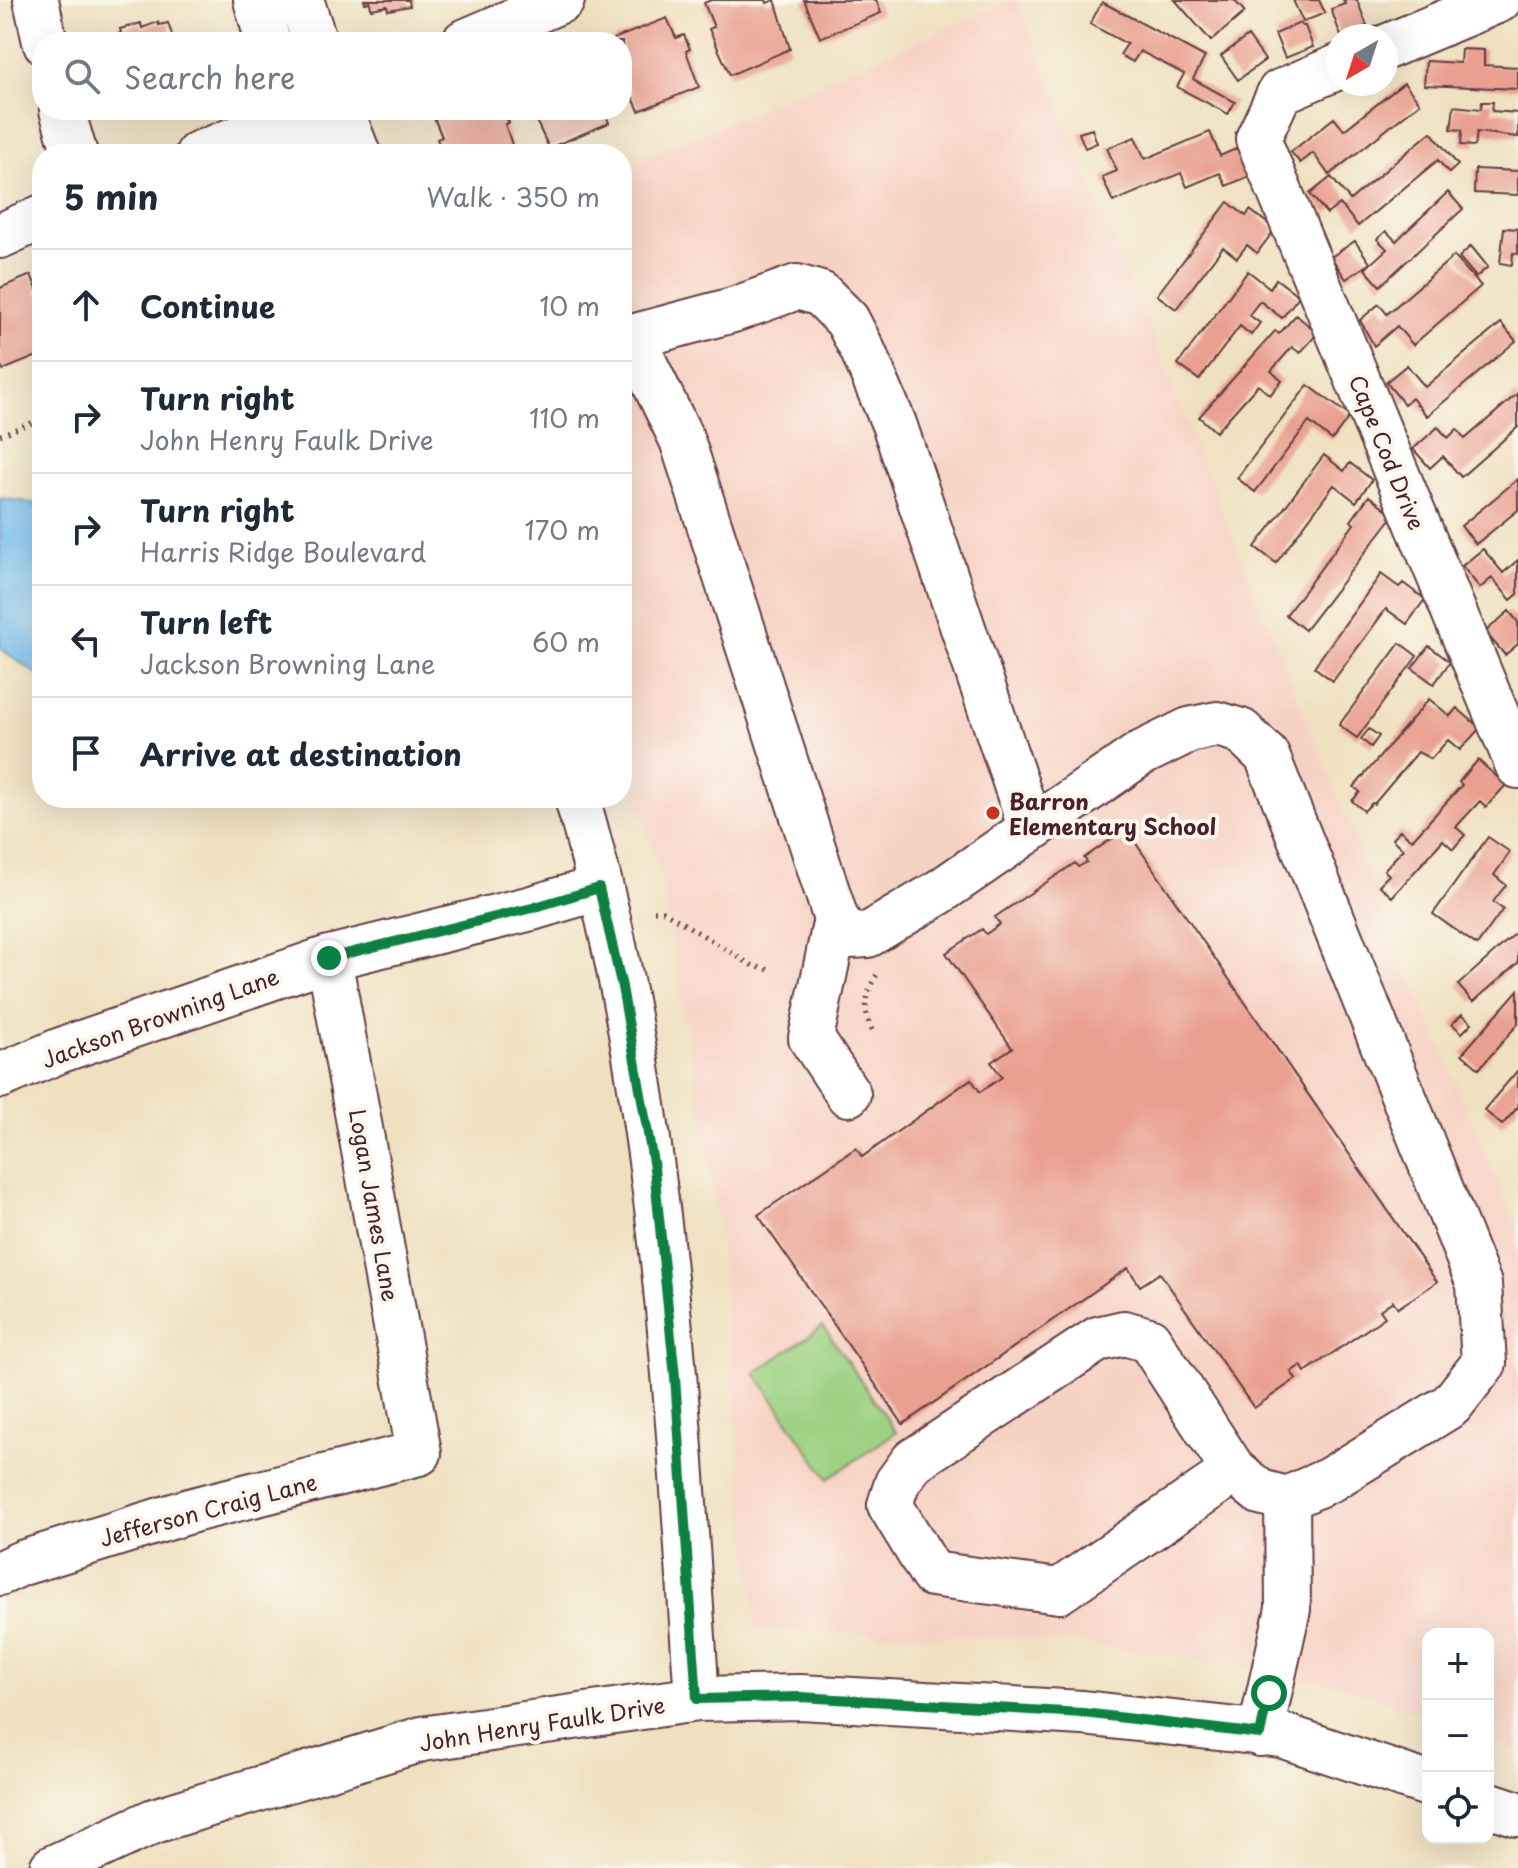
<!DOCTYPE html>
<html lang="en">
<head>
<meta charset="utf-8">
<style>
  body { margin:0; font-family:"Playpen Sans",sans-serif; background:#f6f6f7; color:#1f2937 }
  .controls { position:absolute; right:24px; bottom:24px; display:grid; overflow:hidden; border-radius:16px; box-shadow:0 8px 32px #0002 }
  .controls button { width:72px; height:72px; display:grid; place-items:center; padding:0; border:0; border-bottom:2px solid #e0e1e3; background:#fff; color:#1f2937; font:40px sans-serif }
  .compass { position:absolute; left:1326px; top:24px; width:72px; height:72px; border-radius:50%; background:#fff; box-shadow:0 8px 32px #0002; rotate:219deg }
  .stop { position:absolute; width:24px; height:24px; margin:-18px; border:6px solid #0b8043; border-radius:50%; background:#fff }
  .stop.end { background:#0b8043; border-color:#fff; box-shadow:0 2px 8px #0008 }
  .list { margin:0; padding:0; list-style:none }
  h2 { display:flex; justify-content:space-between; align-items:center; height:104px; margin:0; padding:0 32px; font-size:34px }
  h2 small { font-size:26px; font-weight:400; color:#747a83 }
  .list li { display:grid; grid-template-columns:52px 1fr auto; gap:24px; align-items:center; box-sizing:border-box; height:112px; padding:0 32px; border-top:2px solid #e0e1e3 }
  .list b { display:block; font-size:30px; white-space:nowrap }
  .list p { margin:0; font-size:26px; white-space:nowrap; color:#747a83 }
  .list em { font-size:26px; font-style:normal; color:#747a83 }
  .icon { flex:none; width:44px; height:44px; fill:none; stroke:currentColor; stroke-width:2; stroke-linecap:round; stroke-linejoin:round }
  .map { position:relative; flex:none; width:1518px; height:1868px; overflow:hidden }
  .search { position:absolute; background:#fff; box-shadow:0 8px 32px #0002; left:32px; top:32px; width:600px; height:88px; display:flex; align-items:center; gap:20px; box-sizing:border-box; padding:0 28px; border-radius:32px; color:#747a83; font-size:30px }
  .panel { position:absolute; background:#fff; box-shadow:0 8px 32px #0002; left:32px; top:144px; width:600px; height:664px; border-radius:32px }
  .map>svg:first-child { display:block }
  .built { fill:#f6d2c4 }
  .green { fill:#9ed283; stroke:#747857; stroke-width:2 }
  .water { fill:#76beee; stroke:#606e8c; stroke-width:2 }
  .building { fill:#e9a091 }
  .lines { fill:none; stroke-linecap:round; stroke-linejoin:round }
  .minor-casing { stroke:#633c41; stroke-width:48 }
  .path { stroke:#633c41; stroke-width:5; stroke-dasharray:2 6; stroke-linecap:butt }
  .minor { stroke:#fff; stroke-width:44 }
  .route { stroke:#0b8043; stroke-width:10 }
  .poi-dot { fill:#c8321e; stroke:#fbf7ec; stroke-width:3 }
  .labels { text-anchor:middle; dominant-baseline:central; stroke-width:8; stroke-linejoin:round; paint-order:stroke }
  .street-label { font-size:22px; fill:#4a1f2b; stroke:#fbf7ec }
  .poi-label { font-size:22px; font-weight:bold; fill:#4a1f2b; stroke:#fbf7ec; text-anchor:start }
</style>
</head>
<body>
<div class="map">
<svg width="1518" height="1868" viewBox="0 0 1518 1868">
  <rect width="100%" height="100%" fill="#fbf7ec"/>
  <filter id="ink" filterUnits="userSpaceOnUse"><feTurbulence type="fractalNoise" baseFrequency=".0125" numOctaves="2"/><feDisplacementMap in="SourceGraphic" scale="16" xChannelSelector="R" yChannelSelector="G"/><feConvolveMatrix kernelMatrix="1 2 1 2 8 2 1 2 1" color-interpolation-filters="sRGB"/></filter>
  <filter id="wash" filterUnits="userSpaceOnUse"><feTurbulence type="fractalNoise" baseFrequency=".006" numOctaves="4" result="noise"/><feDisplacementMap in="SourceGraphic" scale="32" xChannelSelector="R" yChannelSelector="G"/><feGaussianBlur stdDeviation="1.8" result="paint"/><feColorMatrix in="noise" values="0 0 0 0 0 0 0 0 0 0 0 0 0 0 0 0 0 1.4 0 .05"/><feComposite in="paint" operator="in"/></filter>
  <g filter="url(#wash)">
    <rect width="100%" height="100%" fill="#efe0c0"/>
    <!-- built -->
    <path class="built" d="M1014 0H1017L1380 902 1518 1231V1750L1488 1739V1634H1428V1717L1337 1684 1073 1641 756 1630 718 1220 661 876 622 749V167Z"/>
    <!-- green -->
    <path class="green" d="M823 1326 896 1432 828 1479 755 1373Z"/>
    <!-- water -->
    <path class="water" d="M0 498 33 503 42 511V678L0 648Z"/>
    <g id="blocks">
      <!-- building -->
      <path class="building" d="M364 0H409L410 6 388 10 387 6 371 9 370 2 365 3Z
        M711 0H766L767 3 775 0 790 49 730 75 709 29 714 27 704 3Z
        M804 0H876L881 13 820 38Z
        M1175 0H1234L1245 12 1211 41Z
        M1293 0H1319L1325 13 1303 22Z
        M1343 0H1357L1367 26 1341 36 1331 9 1345 4Z
        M1102 2 1205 57 1193 79 1235 102 1228 114 1177 87 1184 74 1140 51 1133 62 1120 55 1127 44 1090 24Z
        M667 18 676 38 684 35 690 49 686 51 699 87 639 111 622 74V42H614L613 39Z
        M158 22 159 25 168 23 174 41 95 42 121 33 120 29 141 23 142 28Z
        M1300 23 1302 26H1305L1313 47 1285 58 1275 34Z
        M1248 36 1265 60 1238 80 1221 56Z
        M1461 49 1484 50V65L1518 67V89L1424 85 1426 61 1460 63Z
        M1404 83 1420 103 1329 175 1313 153 1300 163 1291 152 1334 118 1344 130Z
        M1482 102H1493L1492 111 1518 113V137L1477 132 1475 146 1461 145 1462 130 1451 129 1454 106 1481 109Z
        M440 110H493L494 112 503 110 509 123 505 124 515 154H444L437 139 442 137 432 113Z
        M531 110H604L609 123 549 148Z
        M1092 129 1097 143 1085 148 1079 133Z
        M1210 132 1220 156 1238 148 1250 176 1226 186 1220 173 1187 187 1181 173 1113 202 1102 177 1117 171 1107 148 1135 137 1145 159Z
        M1431 132 1458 165 1449 173 1438 160 1358 226 1340 204 1327 214 1310 194 1331 177 1350 200Z
        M1475 169 1518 171V195L1474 193Z
        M1448 192 1463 209 1380 286 1365 269 1387 249 1377 239 1386 231 1396 241Z
        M1228 202 1246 216 1250 210 1275 229 1257 253 1247 245 1237 258 1223 247 1176 309 1157 295Z
        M1504 228 1518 229V254L1513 253 1512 265 1500 263Z
        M1355 241 1370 263 1346 279 1331 257Z
        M1471 246 1488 267 1476 277 1459 257Z
        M1454 256 1481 286 1413 345 1397 326 1374 346 1360 320 1379 304 1387 314Z
        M1248 271 1270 288 1276 279 1299 296 1282 318 1260 301 1249 315 1260 323 1251 335 1240 326 1199 380 1178 364Z
        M31 275 42 301V354L3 370 0 364V288Z
        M1296 315 1318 333 1300 353 1292 347 1271 371 1282 381 1270 395 1258 385 1216 432 1199 417 1275 331 1279 334Z
        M1501 323 1516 341 1427 416 1412 398 1404 404 1386 382 1407 365 1425 387Z
        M1308 385 1350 416 1332 440 1309 422 1255 492 1237 478Z
        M1518 393V427L1461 477 1443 456 1430 468 1413 449 1438 427 1448 438 1457 429 1465 439Z
        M1324 455 1344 471 1350 463 1372 480 1356 502 1334 485 1276 563 1255 547Z
        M1518 479V510L1476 544 1461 526Z
        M1369 496 1394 515 1305 630 1286 615 1354 524 1351 521Z
        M1483 549 1503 573 1518 560V594L1511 600 1492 578 1480 588 1462 566Z
        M1381 574 1399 587 1403 583 1425 599 1407 624 1386 609 1333 681 1314 667Z
        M1509 611 1518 622V644L1505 655 1485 632Z
        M1400 643 1417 656 1357 738 1339 725Z
        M1429 646 1450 662 1434 684 1412 668Z
        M1429 699 1450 716 1457 708 1480 728 1460 750 1448 740 1431 759 1418 752 1374 804 1372 803 1364 811 1352 801 1360 792 1354 787Z
        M1369 729 1379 736 1371 747 1361 739Z
        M1478 760 1506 785 1486 807 1480 801 1456 827 1465 835 1453 849 1443 840 1392 897 1379 885 1389 875 1384 870 1403 849 1392 839 1400 830 1412 840 1462 785 1459 782Z
        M1126 829 1437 1282 1398 1308 1393 1301 1380 1310 1385 1317 1305 1372 1301 1365 1291 1372 1296 1379 1254 1408 1160 1273 1140 1286 1128 1268 903 1424 758 1215 856 1148 862 1157 971 1079 980 1092 1002 1077 991 1062 1012 1048 946 953 982 929 986 934 1000 924 995 917 1075 863 1078 867 1087 862 1084 858Z
        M1488 837 1510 852 1494 875 1506 885 1493 902 1503 909 1477 945 1433 914Z
        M1518 931V963L1473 1002 1458 985Z
        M1518 990V1024L1479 1069 1462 1054Z
        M1462 1014 1472 1023 1462 1033 1452 1024Z
        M1518 1070V1107L1502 1125 1484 1110Z"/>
    </g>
  </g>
  <g filter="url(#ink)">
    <use href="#blocks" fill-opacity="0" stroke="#633c41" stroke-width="2"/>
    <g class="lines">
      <defs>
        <path id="minor" d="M36 0 45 42
          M256 0 268 42
          M301 0 315 42
          M464 42 562 0
          M1386 47 1499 0
          M1338 67 1280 92 1258 139 1518 766
          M62 110 75 154
          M294 110 311 154
          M341 110 358 154
          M198 154 310 110
          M0 236 42 217
          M622 337H632L733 310 797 287 821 294 847 320 863 351 894 424 1031 829
          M632 337 682 440 836 919 849 936 868 935 938 893 1140 754 1189 730 1217 724 1241 731 1267 756 1479 1284 1484 1363 1451 1405 1331 1479 1287 1499 1260 1492 1234 1471 1149 1340 1124 1333 1098 1339 913 1461 897 1483 890 1505 932 1574 1059 1591 1234 1471
          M577 798C662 1091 677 1397 697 1699
          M836 919 811 1038 848 1094
          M0 1076 61 1050 329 958 532 908 599 888
          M0 1573 22 1563 193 1510 419 1453 329 958
          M1260 1734 1288 1609 1287 1499
          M1488 1804 1518 1814
          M52 1868 154 1821 422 1739 697 1699 800 1697 1083 1713 1281 1735 1428 1784"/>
      </defs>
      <!-- minor casing -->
      <use href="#minor" class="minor-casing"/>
      <!-- path -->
      <path class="path" d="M0 435 42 419
        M654 911H663L753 966 774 971
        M872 1030C862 1009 865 991 879 972"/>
      <!-- minor -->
      <use href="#minor" class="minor"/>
    </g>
  </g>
  <g class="lines" filter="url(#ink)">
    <!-- route -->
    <path class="route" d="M329 958 532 908 599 888 622 987 654 1168 675 1377 697 1699 800 1697 1083 1713 1260 1734 1269 1693"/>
  </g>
  <!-- markers -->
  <circle class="poi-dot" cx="993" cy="813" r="8"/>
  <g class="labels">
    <!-- street labels -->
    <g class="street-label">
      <text transform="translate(1388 452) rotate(68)">Cape Cod Drive</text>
      <text transform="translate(160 1017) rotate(-20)">Jackson Browning Lane</text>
      <text transform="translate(375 1205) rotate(80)">Logan James Lane</text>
      <text transform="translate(208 1509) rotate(-15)">Jefferson Craig Lane</text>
      <text transform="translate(542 1723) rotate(-9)">John Henry Faulk Drive</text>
    </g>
    <!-- poi labels -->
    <g class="poi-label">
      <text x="1009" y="800">Barron<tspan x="1009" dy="25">Elementary School</tspan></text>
    </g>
  </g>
</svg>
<div class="controls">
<button>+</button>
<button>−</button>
<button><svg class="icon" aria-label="locate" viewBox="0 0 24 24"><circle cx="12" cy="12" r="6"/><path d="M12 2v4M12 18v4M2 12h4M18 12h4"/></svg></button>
</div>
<svg class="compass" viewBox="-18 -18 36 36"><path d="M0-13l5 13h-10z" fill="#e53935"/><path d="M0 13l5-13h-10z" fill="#747a83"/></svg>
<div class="stop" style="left:1269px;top:1693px"></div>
<div class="stop end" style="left:329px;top:958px"></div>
<div class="search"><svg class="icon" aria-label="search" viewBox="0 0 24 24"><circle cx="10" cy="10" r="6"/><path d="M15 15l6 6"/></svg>Search here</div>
<section class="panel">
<h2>5 min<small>Walk · 350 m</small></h2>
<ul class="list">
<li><svg class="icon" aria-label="ahead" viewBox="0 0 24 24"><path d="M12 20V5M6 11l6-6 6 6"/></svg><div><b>Continue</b></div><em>10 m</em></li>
<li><svg class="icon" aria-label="right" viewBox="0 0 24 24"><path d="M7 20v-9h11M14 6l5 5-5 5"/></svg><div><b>Turn right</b><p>John Henry Faulk Drive</p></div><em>110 m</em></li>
<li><svg class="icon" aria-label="right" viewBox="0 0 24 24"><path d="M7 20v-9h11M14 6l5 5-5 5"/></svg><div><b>Turn right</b><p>Harris Ridge Boulevard</p></div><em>170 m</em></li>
<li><svg class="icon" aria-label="left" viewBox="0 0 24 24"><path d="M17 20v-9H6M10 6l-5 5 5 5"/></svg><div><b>Turn left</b><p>Jackson Browning Lane</p></div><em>60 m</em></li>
<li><svg class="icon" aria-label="arrive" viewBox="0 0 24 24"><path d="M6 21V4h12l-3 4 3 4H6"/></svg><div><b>Arrive at destination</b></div></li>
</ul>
</section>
</div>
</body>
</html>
